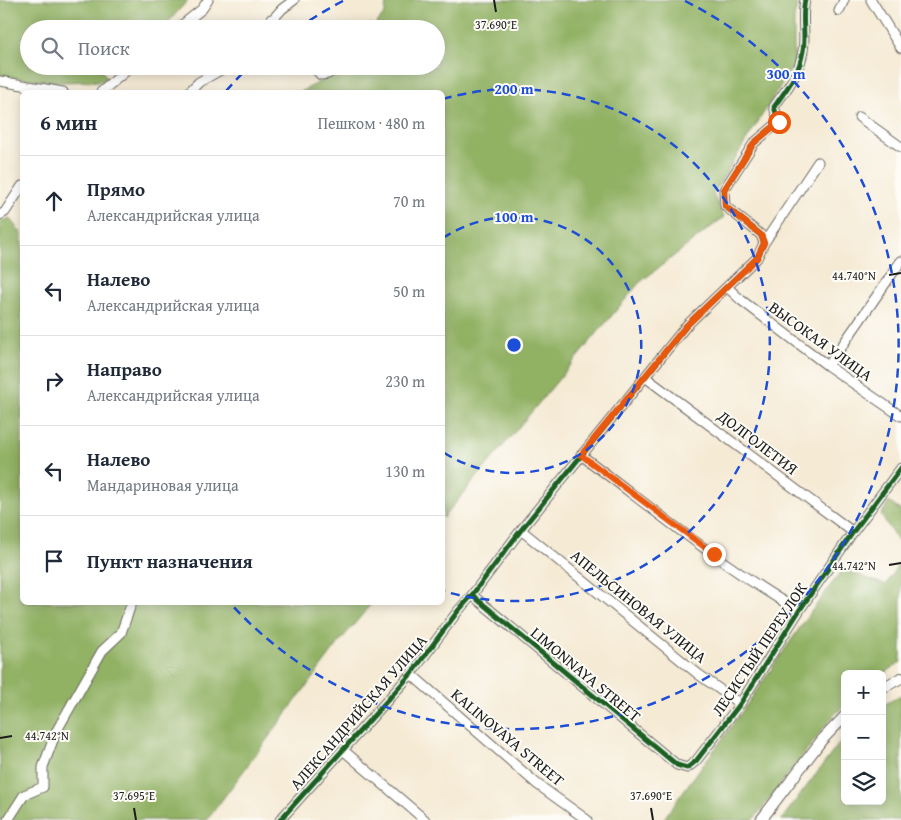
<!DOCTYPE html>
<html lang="ru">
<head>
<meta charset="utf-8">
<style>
  body { margin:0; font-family:"Gentium Book Plus",serif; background:#f2f2f3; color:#1f2937 }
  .controls { position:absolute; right:15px; bottom:15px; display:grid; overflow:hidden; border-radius:8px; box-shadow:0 2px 12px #0003 }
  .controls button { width:45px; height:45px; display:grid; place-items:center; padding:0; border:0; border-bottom:1px solid #e0e1e3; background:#fff; color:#1f2937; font:25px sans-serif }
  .stop { position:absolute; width:15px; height:15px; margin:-11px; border:4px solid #ea580c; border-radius:50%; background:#fff }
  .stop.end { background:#ea580c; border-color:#fff; box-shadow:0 1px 5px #0008 }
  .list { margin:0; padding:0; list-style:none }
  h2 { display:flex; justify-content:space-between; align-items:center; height:65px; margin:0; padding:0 20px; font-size:21px }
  h2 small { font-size:16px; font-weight:400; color:#747a83 }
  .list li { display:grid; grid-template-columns:32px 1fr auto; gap:15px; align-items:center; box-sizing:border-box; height:90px; padding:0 20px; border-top:1px solid #e0e1e3 }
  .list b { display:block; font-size:19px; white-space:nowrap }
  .list p { margin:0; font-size:16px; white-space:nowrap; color:#747a83 }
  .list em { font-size:16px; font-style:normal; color:#747a83 }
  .icon { flex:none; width:28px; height:28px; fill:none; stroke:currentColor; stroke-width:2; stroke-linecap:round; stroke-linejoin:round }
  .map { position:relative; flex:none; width:901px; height:820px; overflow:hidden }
  .search { position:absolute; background:#fff; box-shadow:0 2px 12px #0003; left:20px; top:20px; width:425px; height:55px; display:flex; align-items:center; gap:12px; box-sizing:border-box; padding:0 18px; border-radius:28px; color:#747a83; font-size:19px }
  .panel { position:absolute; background:#fff; box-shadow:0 2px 12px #0003; left:20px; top:90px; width:425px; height:515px; border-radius:8px }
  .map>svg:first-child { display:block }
  .forest { fill:#91b164; stroke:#566640 }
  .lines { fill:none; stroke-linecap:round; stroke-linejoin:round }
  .minor-casing { stroke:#68645c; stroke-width:11 }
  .major-casing { stroke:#68645c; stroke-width:12 }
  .minor { stroke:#fff; stroke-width:9 }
  .major { stroke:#fff; stroke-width:10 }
  .cycleway-casing { stroke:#fdfcf7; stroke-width:8 }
  .cycleway { stroke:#1b5e20; stroke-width:5 }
  .route { stroke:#ea580c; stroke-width:6 }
  .ticks { fill:none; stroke:#1c1c1c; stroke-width:2 }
  .ring { fill:none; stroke:#1d4ed8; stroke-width:2.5; stroke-dasharray:9 6 }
  .labels { text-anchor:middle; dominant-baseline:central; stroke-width:4; stroke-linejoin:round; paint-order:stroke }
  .street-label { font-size:16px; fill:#1c1c1c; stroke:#fdfcf7 }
  .ticks-label { font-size:12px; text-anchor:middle; fill:#1c1c1c; stroke:#fdfcf7; stroke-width:4; stroke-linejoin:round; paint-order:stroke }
  .centre { fill:#1d4ed8; stroke:#fdfcf7; stroke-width:2.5 }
  .ring-label { font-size:15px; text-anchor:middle; font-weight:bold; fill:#1d4ed8; stroke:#fdfcf7; stroke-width:4; stroke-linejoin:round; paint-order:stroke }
</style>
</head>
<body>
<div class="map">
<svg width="901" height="820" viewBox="0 0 901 820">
  <rect width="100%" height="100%" fill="#fdfcf7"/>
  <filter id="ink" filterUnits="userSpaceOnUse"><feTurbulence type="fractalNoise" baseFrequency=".02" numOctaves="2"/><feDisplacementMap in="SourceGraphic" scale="10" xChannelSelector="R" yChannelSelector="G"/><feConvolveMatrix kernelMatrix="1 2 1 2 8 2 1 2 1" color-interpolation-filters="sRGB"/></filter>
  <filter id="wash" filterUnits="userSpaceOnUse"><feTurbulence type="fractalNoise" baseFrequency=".0096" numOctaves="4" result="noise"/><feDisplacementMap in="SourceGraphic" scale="20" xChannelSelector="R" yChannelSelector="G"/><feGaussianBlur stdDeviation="1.12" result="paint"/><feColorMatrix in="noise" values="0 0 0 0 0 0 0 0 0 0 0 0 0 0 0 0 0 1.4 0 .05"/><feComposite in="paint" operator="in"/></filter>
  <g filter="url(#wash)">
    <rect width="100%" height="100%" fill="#f5ead4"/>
    <!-- forest -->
    <path class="forest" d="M0 0H188L162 29H29V66H99L107 78 101 81 61 82 0 76Z
      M386 0H799L794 16V64L713 194 724 217 639 283 443 518 442 92H300L338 73 343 66H436V29H372L385 13Z
      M9 218 22 234V602L372 603 341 640 207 820H0V222Z
      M889 502 901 511V546L881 515Z
      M901 559V662L882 675V674H845V705L834 715 753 820H663C688 783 716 749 741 713 774 666 805 618 840 573L845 570 886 585Z
      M901 695V820H781L845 736V801H882V706Z"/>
  </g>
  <g filter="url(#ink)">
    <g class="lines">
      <defs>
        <path id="minor" d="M871 0 901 48
          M839 11 844 0
          M271 19 279 29
          M177 29 202 9 208 0
          M264 29 282 9 294 0
          M369 29 370 28
          M312 66 321 75 328 74 335 66
          M0 81 63 92
          M101 92 132 66
          M189 92 199 82 228 66
          M859 117 901 147
          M0 215 5 212 22 186
          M764 243 818 162
          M727 287 741 300 828 366 901 416
          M828 366 901 261
          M645 377 853 532
          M581 455C652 508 722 566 799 611
          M521 530 698 674 740 704
          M472 595 677 765 687 768 696 761 740 704 799 611 853 532 901 468
          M411 674 537 784 587 820
          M343 750 425 820
          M8 820 24 795 43 787V767L56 732 102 651 121 633 132 602
          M280 820 411 674 458 611 472 595 521 530 687 325 757 258 764 243 761 235 725 206 724 190 754 143 779 122 774 107C787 88 799 75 803 51 806 34 801 17 805 0"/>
        <path id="major" d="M882 688 901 678
          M761 820 821 741 845 716"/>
      </defs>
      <!-- minor casing -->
      <use href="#minor" class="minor-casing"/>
      <!-- major casing -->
      <use href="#major" class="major-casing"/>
      <!-- minor -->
      <use href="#minor" class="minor"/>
      <!-- major -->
      <use href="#major" class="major"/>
      <defs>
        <path id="cycleway" d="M472 595 677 765 687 768 696 761 740 704 799 611 853 532 901 468
          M280 820 411 674 458 611 472 595 521 530 687 325 757 258 764 243 761 235 725 206 724 190 754 143 779 122 774 107C787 88 799 75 803 51 806 34 801 17 805 0"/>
      </defs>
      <!-- cycleway casing -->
      <use href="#cycleway" class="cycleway-casing"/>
      <!-- cycleway -->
      <use href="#cycleway" class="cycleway"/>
    </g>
  </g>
  <g class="lines" filter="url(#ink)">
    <!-- route -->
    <path class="route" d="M714 554 581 455 686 326 757 258 764 243 761 235 725 206 724 190 754 143 779 122"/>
  </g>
  <!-- ticks -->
  <path class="ticks" d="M494 0 496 12M889 275 901 273M889 565 901 563M0 738 12 736M134 808 136 820M651 808 653 820"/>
  <!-- distance rings -->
  <g class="ring">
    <path d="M443 238A128 128 0 1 1 443 452"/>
    <path d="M443 99A256 256 0 1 1 443 591"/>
    <path d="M226 91A384 384 0 0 1 250 66M297 29A384 384 0 0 1 343 1M685 1A384 384 0 1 1 231 604"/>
  </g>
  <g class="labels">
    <!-- street labels -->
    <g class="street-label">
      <text transform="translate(821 341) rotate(36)">ВЫСОКАЯ УЛИЦА</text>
      <text transform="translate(758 442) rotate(37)">ДОЛГОЛЕТИЯ</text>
      <text transform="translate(639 606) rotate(39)">АПЕЛЬСИНОВАЯ УЛИЦА</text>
      <text transform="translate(759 649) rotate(-56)">ЛЕСИСТЫЙ ПЕРЕУЛОК</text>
      <text transform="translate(586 674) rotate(40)">LIMONNAYA STREET</text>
      <text transform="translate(358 712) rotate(-49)">АЛЕКСАНДРИЙСКАЯ УЛИЦА</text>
      <text transform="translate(508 737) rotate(40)">KALINOVAYA STREET</text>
    </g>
  </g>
  <g class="ticks-label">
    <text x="496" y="29">37.690°E</text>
    <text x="854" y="280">44.740°N</text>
    <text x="854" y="570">44.742°N</text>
    <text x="47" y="740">44.742°N</text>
    <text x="134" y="800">37.695°E</text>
    <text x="651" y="800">37.690°E</text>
  </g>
  <circle cx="514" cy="345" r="8" class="centre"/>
  <g class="ring-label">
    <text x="786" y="79">300 m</text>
    <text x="514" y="94">200 m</text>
    <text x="514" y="222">100 m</text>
  </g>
</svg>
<div class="controls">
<button>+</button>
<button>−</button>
<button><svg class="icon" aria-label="layers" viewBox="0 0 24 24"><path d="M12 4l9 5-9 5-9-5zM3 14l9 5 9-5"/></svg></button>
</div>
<div class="stop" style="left:779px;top:122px"></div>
<div class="stop end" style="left:714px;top:554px"></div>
<div class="search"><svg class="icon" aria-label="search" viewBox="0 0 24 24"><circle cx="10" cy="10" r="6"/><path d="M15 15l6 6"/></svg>Поиск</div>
<section class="panel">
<h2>6 мин<small>Пешком · 480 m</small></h2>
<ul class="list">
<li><svg class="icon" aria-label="ahead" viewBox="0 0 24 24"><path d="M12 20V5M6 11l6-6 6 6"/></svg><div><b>Прямо</b><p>Александрийская улица</p></div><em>70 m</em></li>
<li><svg class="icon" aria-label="left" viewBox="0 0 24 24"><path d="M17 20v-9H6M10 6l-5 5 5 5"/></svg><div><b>Налево</b><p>Александрийская улица</p></div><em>50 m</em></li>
<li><svg class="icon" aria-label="right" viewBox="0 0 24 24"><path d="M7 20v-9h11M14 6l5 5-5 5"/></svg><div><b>Направо</b><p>Александрийская улица</p></div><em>230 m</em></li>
<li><svg class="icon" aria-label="left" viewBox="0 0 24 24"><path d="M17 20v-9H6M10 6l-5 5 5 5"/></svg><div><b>Налево</b><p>Мандариновая улица</p></div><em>130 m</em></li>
<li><svg class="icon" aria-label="arrive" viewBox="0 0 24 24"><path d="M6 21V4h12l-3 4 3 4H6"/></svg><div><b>Пункт назначения</b></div></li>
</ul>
</section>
</div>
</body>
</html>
